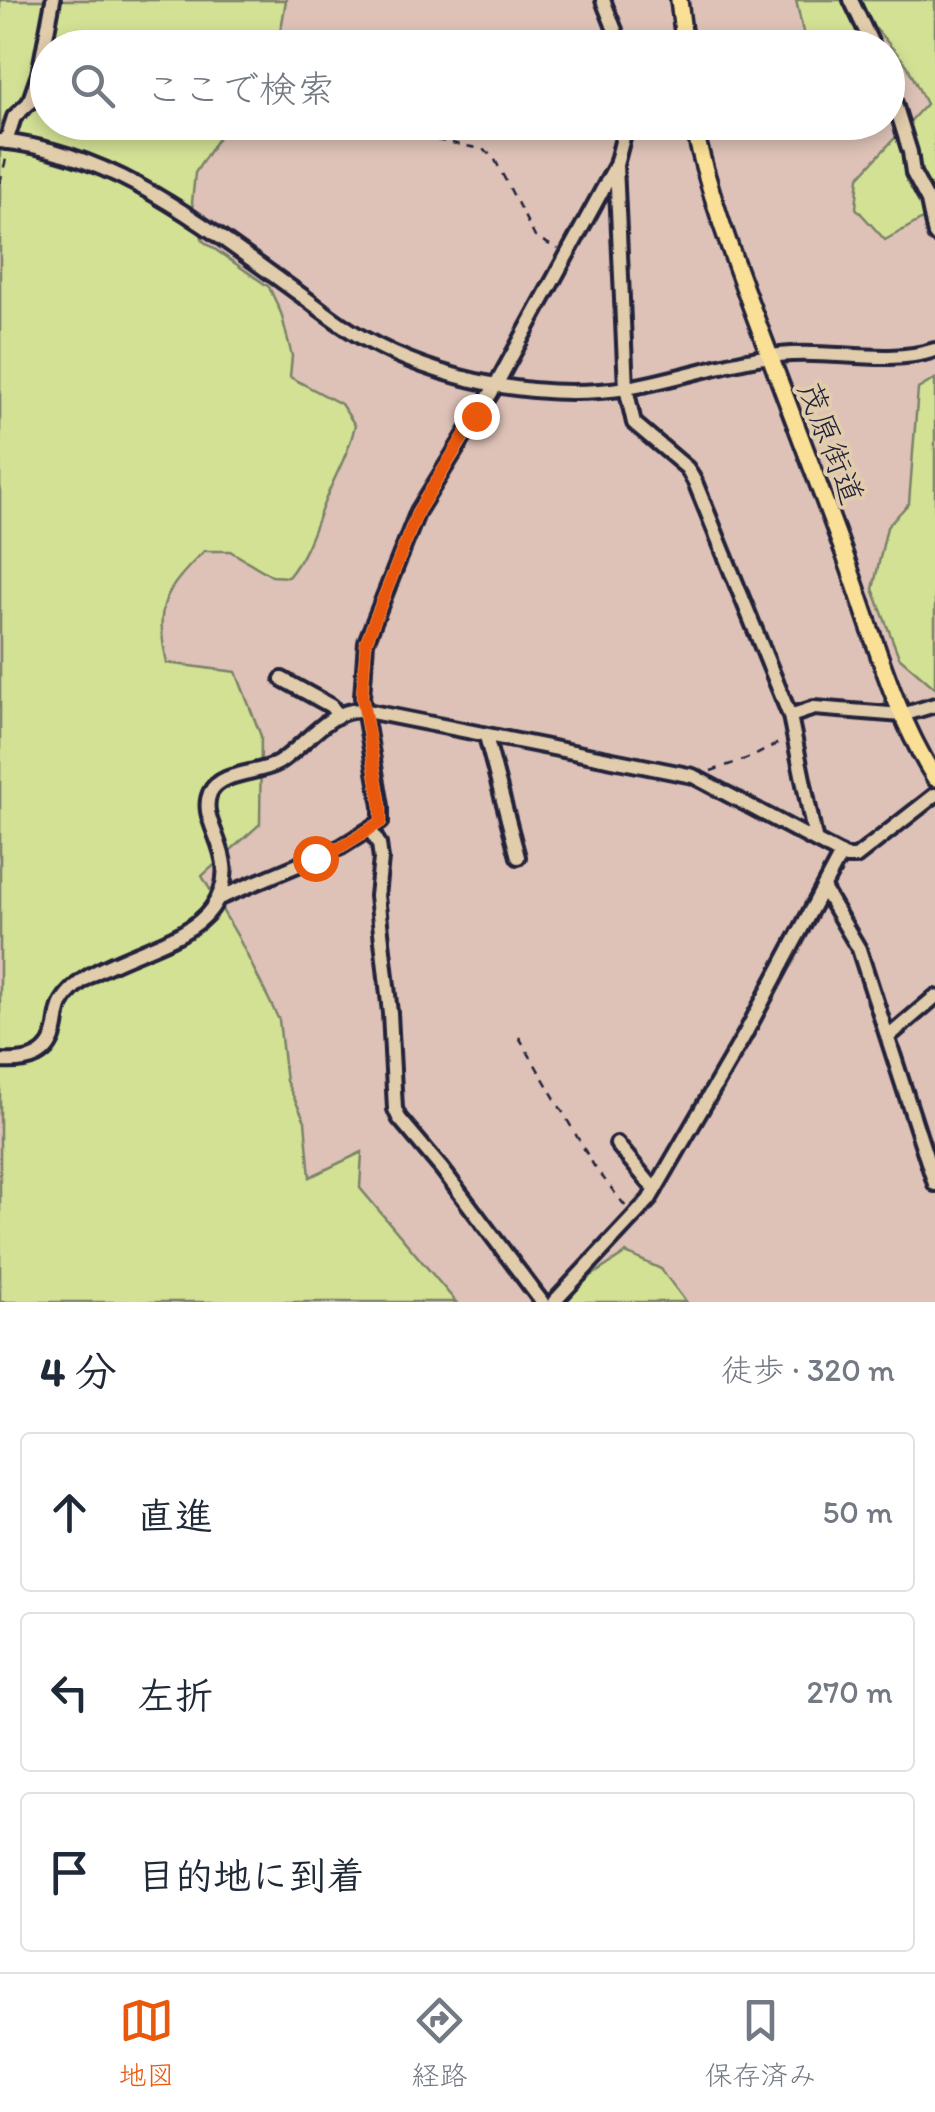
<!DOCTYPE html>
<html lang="ja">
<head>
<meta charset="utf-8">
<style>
  body { margin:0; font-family:Itim,"Klee One",sans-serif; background:#f6f6f7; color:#1f2937 }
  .stop { position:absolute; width:30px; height:30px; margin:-22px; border:8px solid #ea580c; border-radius:50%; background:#fff }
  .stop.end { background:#ea580c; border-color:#fff; box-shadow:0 2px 10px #0008 }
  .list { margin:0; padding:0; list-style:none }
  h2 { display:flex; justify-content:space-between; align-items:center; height:130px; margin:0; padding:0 40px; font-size:42px }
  h2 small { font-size:32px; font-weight:400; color:#747a83 }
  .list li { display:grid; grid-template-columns:65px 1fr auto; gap:30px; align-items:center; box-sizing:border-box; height:160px; margin:0 20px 20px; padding:0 20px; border:2px solid #e0e1e3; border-radius:10px }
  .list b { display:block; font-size:38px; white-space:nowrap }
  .list em { font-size:32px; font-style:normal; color:#747a83 }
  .icon { flex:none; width:55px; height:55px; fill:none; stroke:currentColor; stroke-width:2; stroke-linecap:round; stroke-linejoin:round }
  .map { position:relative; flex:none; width:935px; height:1302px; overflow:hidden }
  .search { position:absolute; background:#fff; box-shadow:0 5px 15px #0003; left:30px; right:30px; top:30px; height:110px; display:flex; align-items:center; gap:25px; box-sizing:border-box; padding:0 35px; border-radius:55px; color:#747a83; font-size:38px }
  .sheet { height:670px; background:#fff }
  nav { display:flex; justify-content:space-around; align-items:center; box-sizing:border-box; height:140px; border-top:2px solid #e0e1e3; background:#fff; font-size:28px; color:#747a83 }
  nav a { display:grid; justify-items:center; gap:5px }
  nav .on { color:#ea580c }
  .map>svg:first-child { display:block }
  .green { fill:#d3e195; stroke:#7a8268; stroke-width:2.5 }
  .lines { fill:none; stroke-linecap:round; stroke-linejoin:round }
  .minor-casing { stroke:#22223b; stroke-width:20 }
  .major-casing { stroke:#22223b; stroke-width:22 }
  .path { stroke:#22223b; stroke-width:2.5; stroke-dasharray:8 8; stroke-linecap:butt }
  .minor { stroke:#e1ccab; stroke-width:12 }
  .major { stroke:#fadf96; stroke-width:15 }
  .route { stroke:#ea580c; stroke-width:12 }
  .labels { text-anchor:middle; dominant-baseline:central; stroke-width:8; stroke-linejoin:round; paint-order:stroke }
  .street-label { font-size:32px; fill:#22223b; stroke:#e1ccab }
</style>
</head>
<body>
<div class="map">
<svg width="935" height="1302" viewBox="0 0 935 1302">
  <rect width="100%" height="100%" fill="#dec2b7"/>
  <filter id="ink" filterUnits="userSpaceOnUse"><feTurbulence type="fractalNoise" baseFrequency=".01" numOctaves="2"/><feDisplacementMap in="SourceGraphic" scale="20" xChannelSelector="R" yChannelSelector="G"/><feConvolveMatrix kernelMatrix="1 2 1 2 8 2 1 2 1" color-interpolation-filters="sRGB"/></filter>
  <g filter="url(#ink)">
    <!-- green -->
    <path class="green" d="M0 0H286L278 47 48 48V122L228 123 195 173 192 203 203 241 269 287 281 313 292 356 290 377 341 404 355 425C350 449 339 468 329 491 316 520 309 552 288 577L272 576 230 551H204C164 592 154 604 167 663L236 672 261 736 260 824 202 876 237 935 279 1020 286 1081 305 1121 310 1177 362 1152 360 1188 456 1302H0Z
      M796 0H935V212L885 240 856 208 859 177 926 104 907 65 876 29 837 47 805 41Z
      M935 379V688L899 657 873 589 887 527 909 503 918 389Z
      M626 1253 661 1269 686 1302H542L576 1286Z"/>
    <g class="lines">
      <defs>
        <path id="minor" d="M603 0 622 48
          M851 0 874 48
          M888 81 910 152 913 173 928 201 935 235
          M0 141C115 152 204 226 294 290 317 306 339 325 363 338 440 381 539 401 627 388 681 379 738 357 791 354 838 351 889 365 935 350
          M6 142 14 117 29 103 39 74 53 0
          M616 165 626 388 634 423 687 468 695 482 790 716 815 838
          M282 679 331 706 338 715
          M790 716 814 708 902 715 935 705
          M486 736 518 857
          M371 831 379 844 381 859 377 896 390 1013 395 1109 399 1118 442 1169 542 1302
          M823 888 859 949 935 1184
          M219 898 341 847 381 822V806L362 697 366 642 418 511 496 385 616 165 627 122
          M888 1037 935 997
          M0 1061C29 1063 51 1057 56 1026 57 1020 58 1010 61 1004 85 957 182 951 212 908 247 858 196 825 210 793 220 771 260 774 278 763 306 746 331 704 367 711L693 776 846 857H856L935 795
          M617 1144 655 1190
          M554 1302 649 1200 744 1036 841 854"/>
        <path id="major" d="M679 0 685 48
          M693 122C707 187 730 249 753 311 783 391 814 472 844 553 872 629 891 708 935 778"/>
      </defs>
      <!-- minor casing -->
      <use href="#minor" class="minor-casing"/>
      <!-- major casing -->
      <use href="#major" class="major-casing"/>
      <!-- path -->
      <path class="path" d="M394 47V48
        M414 122 421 137 482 149 493 156 535 237 558 249
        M0 183 7 155
        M711 771 754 756 782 741
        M519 1037 594 1166 626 1207
        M874 1302V1300"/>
      <!-- minor -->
      <use href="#minor" class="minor"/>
      <!-- major -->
      <use href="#major" class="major"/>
    </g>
  </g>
  <g class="lines" filter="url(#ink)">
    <!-- route -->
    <path class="route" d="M315 858 341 847 381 822V806L362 696 366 642 418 511 476 416"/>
  </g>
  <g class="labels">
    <!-- street labels -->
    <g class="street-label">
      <text transform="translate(831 443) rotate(69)">茂原街道</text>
    </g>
  </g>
</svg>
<div class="stop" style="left:315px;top:858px"></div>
<div class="stop end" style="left:476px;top:416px"></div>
<div class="search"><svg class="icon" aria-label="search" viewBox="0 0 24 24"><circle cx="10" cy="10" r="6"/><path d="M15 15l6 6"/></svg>ここで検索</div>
</div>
<section class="sheet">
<h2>4 分<small>徒歩 · 320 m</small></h2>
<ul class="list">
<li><svg class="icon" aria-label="ahead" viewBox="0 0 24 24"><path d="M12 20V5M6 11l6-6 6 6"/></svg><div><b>直進</b></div><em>50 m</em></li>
<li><svg class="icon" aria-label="left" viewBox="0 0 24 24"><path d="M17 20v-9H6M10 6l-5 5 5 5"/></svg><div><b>左折</b></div><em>270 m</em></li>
<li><svg class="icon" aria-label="arrive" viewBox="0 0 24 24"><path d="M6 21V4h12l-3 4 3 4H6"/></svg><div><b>目的地に到着</b></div></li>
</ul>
</section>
<nav>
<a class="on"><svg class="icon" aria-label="map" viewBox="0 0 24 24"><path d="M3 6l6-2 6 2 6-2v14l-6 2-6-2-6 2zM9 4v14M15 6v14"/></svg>地図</a>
<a><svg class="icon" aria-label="directions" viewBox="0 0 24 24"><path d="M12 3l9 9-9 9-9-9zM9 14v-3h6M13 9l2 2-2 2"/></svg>経路</a>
<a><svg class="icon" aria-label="saved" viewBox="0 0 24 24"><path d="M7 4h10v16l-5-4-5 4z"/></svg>保存済み</a>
</nav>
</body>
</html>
